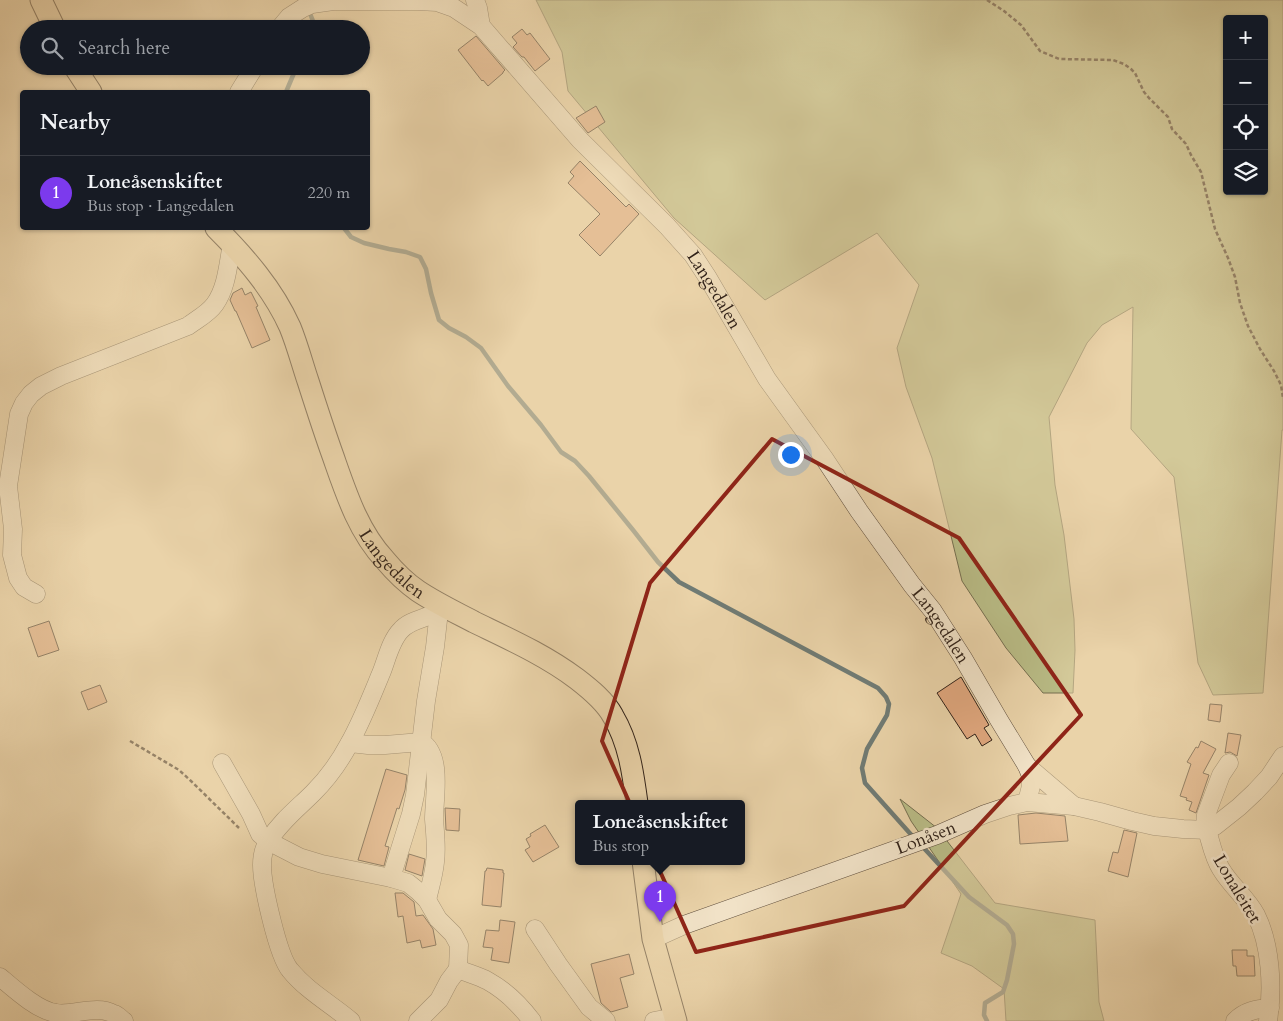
<!DOCTYPE html>
<html lang="en">
<head>
<meta charset="utf-8">
<style>
  body { margin:0; font-family:Cardo,serif; background:#242831; color:#f1f3f6 }
  .controls { position:absolute; right:15px; top:15px; display:grid; overflow:hidden; border-radius:5px; box-shadow:0 1px 4px #0004 }
  .controls button { width:45px; height:45px; display:grid; place-items:center; padding:0; border:0; border-bottom:1px solid #363941; background:#171b24; color:#f1f3f6; font:25px sans-serif }
  .you { position:absolute; left:790px; top:454px; width:18px; height:18px; margin:-12px; border:4px solid #fff; border-radius:50%; background:#1a73e8; box-shadow:0 0 0 8px #1a73e833 }
  .badge { display:grid; place-items:center; width:32px; height:32px; border-radius:50%; background:#7c3aed; color:#fff; font-size:16px; font-weight:700 }
  .pin { position:absolute; translate:-50% -41px; filter:drop-shadow(0 1px 2px #0008) }
  .pin::after { content:''; position:absolute; top:26px; width:18px; height:15px; background:inherit; clip-path:polygon(0 0,100% 0,50% 100%) }
  .popup { position:absolute; left:575px; top:800px; width:170px; height:65px; box-sizing:border-box; display:grid; place-content:center; border-radius:5px; background:#171b24; filter:drop-shadow(0 1px 4px #0005); font-size:16px; white-space:nowrap; color:#9ea1a6 }
  .popup b { font-size:19px; color:#f1f3f6 }
  .popup::after { content:''; position:absolute; left:50%; top:100%; margin-left:-10px; border:10px solid transparent; border-top-color:#171b24 }
  .list { margin:0; padding:0; list-style:none }
  h2 { display:flex; justify-content:space-between; align-items:center; height:65px; margin:0; padding:0 20px; font-size:21px }
  h2 small { font-size:16px; font-weight:400; color:#9ea1a6 }
  .list li { display:grid; grid-template-columns:32px 1fr auto; gap:15px; align-items:center; box-sizing:border-box; height:75px; padding:0 20px; border-top:1px solid #363941 }
  .list b { display:block; font-size:19px; white-space:nowrap }
  .list p { margin:0; font-size:16px; white-space:nowrap; color:#9ea1a6 }
  .list em { font-size:16px; font-style:normal; color:#9ea1a6 }
  .icon { flex:none; width:28px; height:28px; fill:none; stroke:currentColor; stroke-width:2; stroke-linecap:round; stroke-linejoin:round }
  .map { position:relative; flex:none; width:1283px; height:1021px; overflow:hidden }
  .search { position:absolute; background:#171b24; box-shadow:0 1px 4px #0004; left:20px; top:20px; width:350px; height:55px; display:flex; align-items:center; gap:12px; box-sizing:border-box; padding:0 18px; border-radius:28px; color:#9ea1a6; font-size:19px }
  .panel { position:absolute; background:#171b24; box-shadow:0 1px 4px #0004; left:20px; top:90px; width:350px; height:140px; border-radius:5px }
  .map>svg:first-child { display:block }
  .green { fill:#b9bc86; stroke:#756f50; fill-rule:evenodd }
  .lines { fill:none; stroke-linecap:round; stroke-linejoin:round }
  .stream { stroke:#707b74; stroke-width:4.5 }
  .building { fill:#e0a77e; stroke:#312219 }
  .minor-casing { stroke:#5f4e3d; stroke-width:19 }
  .major-casing { stroke:#312219; stroke-width:23 }
  .path { stroke:#312219; stroke-width:2.5; stroke-dasharray:4 2.5; stroke-linecap:butt }
  .minor { stroke:#f1e2c7; stroke-width:18 }
  .major { stroke:#ead3a9; stroke-width:21 }
  .marked { fill:none; stroke:#8f2418; stroke-width:4; stroke-linejoin:round }
  .labels { text-anchor:middle; dominant-baseline:central; stroke-width:5; stroke-linejoin:round; paint-order:stroke }
  .street-label { font-size:18px; fill:#312219; stroke:#f1e2c7 }
</style>
</head>
<body>
<div class="map">
<svg width="1283" height="1021" viewBox="0 0 1283 1021">
  <rect width="100%" height="100%" fill="#ead3a9"/>
  <filter id="stains"><feTurbulence type="fractalNoise" baseFrequency=".004" numOctaves="4"/><feColorMatrix values="0 0 0 0 .2 0 0 0 0 .09 0 0 0 0 .02 0 0 0 .5 -.17"/></filter>
  <radialGradient id="worn" r=".72"><stop offset=".6" stop-color="#630" stop-opacity="0"/><stop offset="1" stop-color="#630" stop-opacity=".3"/></radialGradient>
  <!-- green -->
  <path class="green" d="M536 0H1283V430H1282L1263 693 1213 695 1198 663 1174 477 1131 429 1133 307 1102 325 1087 343 1049 417 1055 485 1064 535 1074 619 1075 650 1073 693H1043L1006 648 962 581 932 458 906 387 897 348 919 285 877 233 765 300 674 218 568 91 562 52ZM1227 19H1264V191H1227Z
    M900 799 937 828 995 903 1095 920 1099 1002 1104 1021H1006L1004 989 972 966 941 953 961 894 911 821Z"/>
  <g class="lines">
    <!-- stream -->
    <path class="stream" d="M309 11 313 21 312 29
      M286 92 297 66
      M344 228 351 237 364 243 389 249 406 252 420 257 426 269 431 293 439 320 449 328 466 337 481 348 508 386 541 425 561 452 575 461 589 476 633 530 658 562 679 582 878 688 886 697 889 704 887 715 867 749 862 768 865 783 915 839
      M921 845 969 897 1007 925 1013 934 1014 944 1007 980 1003 992 985 1003 984 1015 987 1021"/>
  </g>
  <!-- building -->
  <path class="building" d="M522 29 527 35 530 33 550 59 535 71 524 57H522L513 47 517 43 512 37Z
    M476 36 505 70 503 72V73L488 86 483 80 482 81 458 50Z
    M596 106 605 122 588 133 576 118Z
    M580 161 626 207 629 204 639 214 600 256 579 235 600 214 568 183 574 176 570 172Z
    M242 288 245 295 251 292 258 306 256 307 270 340 252 348 236 311H235L230 300 233 293Z
    M49 621 59 650 38 657 28 628Z
    M961 677 989 725 984 728 992 740 982 746 975 734 967 739 937 693Z
    M100 685 107 702 88 710 81 692Z
    M1210 704 1222 705 1220 722 1208 720Z
    M1228 733 1241 735 1237 756 1230 752 1225 753Z
    M1201 741 1216 749 1203 773 1209 775 1196 813 1189 810 1192 802 1186 800 1187 798 1180 796 1191 764 1187 762 1196 747 1198 748Z
    M386 769 407 775 405 790 399 809 397 808 385 846 389 847 384 866 358 860Z
    M445 808 460 809 459 831 446 830Z
    M1036 813 1065 816 1068 841 1020 844 1018 815Z
    M545 825 559 847 533 862 525 850 530 847 526 839 531 836 530 834Z
    M1124 830 1137 833 1128 877 1108 871 1113 852 1118 853Z
    M409 854 425 859 422 876 405 870Z
    M487 868 503 870V873H504L501 907 482 905 485 871H486Z
    M395 893H403L414 902 416 916 423 915 433 929 436 945 422 948 420 940 407 943 403 916 398 917Z
    M500 920 515 922 509 963 491 960 493 948 483 947 486 930 499 931Z
    M1232 950H1247V956H1254L1255 976H1237L1236 966H1233Z
    M629 954 634 974 620 978 628 1007 611 1012 601 1003 591 964Z"/>
  <g class="lines">
    <defs>
      <g id="minor">
        <path d="M475 0 478 8 481 26"/>
        <path id="s1" d="M279 29 289 17 303 8 312 4 333 1H418L437 2 454 8 481 26 580 140 667 226 693 255 708 278 767 379 824 458 859 511 912 585 933 611 963 658 999 720 1027 766 1031 776V786L1027 802"/>
        <path d="M239 92 255 66"/>
        <path d="M36 594 24 587 18 578 12 555 13 529 8 486 19 414 24 403 31 394 41 386 61 376 188 326C197 319 208 314 215 304 227 287 228 264 232 244"/>
        <path d="M350 743 368 745H385L421 742C443 754 434 799 434 819 435 833 437 848 435 862 434 874 430 887 427 900"/>
        <path d="M222 763 251 814 260 834 268 841 299 857 322 864 391 878 408 883 418 891 427 900 438 919 453 934 459 945 458 969"/>
        <path d="M1229 763 1221 775 1206 815C1204 823 1207 829 1209 837 1212 848 1215 860 1221 869 1231 886 1247 898 1256 915 1271 945 1273 988 1268 1021"/>
        <path d="M1027 766 1074 806"/>
        <path d="M391 878 411 814 415 795 426 701 435 647 439 611"/>
        <path d="M535 929 558 964 589 1007 606 1021"/>
        <path d="M653 939 684 925 906 846 937 835 985 814 1009 806 1027 802 1074 806 1100 812 1132 821 1154 826 1183 829 1208 830 1215 826 1239 807 1255 792 1269 777 1283 756"/>
        <path d="M458 969C467 973 479 976 488 981 506 991 520 1005 532 1021"/>
        <path d="M0 977C13 988 38 1011 56 1013 74 1016 96 1004 114 1014 118 1015 121 1019 124 1021"/>
        <path d="M351 1021C331 1004 307 991 290 970 278 956 262 885 262 865 262 856 264 847 269 840 281 821 298 808 313 793 327 779 340 761 349 744 362 721 372 695 382 671 387 658 391 640 401 630 412 617 434 619 443 606"/>
        <path d="M418 1021 439 1000 449 981 458 969"/>
        <path d="M654 1021 675 1017"/>
        <path d="M1235 1021C1245 1011 1256 1009 1270 1008"/>
      </g>
      <g id="major">
        <path d="M41 0 55 29"/>
        <path d="M74 66 91 92"/>
        <path id="s2" d="M216 228C245 257 273 289 290 327 297 344 302 363 308 381 316 406 324 431 333 456 346 493 358 531 385 560 395 572 405 582 418 591 436 603 455 612 474 622 509 639 545 655 577 679 590 689 605 701 613 716 629 743 633 773 637 803"/>
        <path d="M643 861 653 939 676 1021"/>
      </g>
    </defs>
    <!-- minor casing -->
    <use href="#minor" class="minor-casing"/>
    <!-- major casing -->
    <use href="#major" class="major-casing"/>
    <!-- path -->
    <path class="path" d="M987 0 1004 11 1021 25 1040 51 1059 59 1113 60 1124 64 1131 69 1135 73 1144 92 1149 98 1168 117 1172 129 1186 144 1191 155 1201 172 1215 229 1228 258 1235 277 1240 303 1248 326 1260 349 1274 371 1281 385 1283 398
      M130 741 179 770 191 781 239 828"/>
    <!-- minor -->
    <use href="#minor" class="minor"/>
    <!-- major -->
    <use href="#major" class="major"/>
  </g>
  <!-- marked area -->
  <path d="M0 0H1283V1021H0ZM772 439 959 538 1081 715 904 906 696 952 602 741 650 583Z" fill="#ead3a9" fill-opacity=".55" fill-rule="evenodd"/>
  <path class="marked" d="M772 439 959 538 1081 715 904 906 696 952 602 741 650 583Z"/>
  <g class="labels">
    <!-- street labels -->
    <g class="street-label">
      <text stroke="none"><textPath href="#s1" startOffset="571">Langedalen</textPath></text>
      <text stroke="none"><textPath href="#s2" startOffset="385">Langedalen</textPath></text>
      <text stroke="none"><textPath href="#s1" startOffset="976">Langedalen</textPath></text>
      <text transform="translate(926 838) rotate(-21)">Lonåsen</text>
      <text transform="translate(1237 889) rotate(59)">Lonaleitet</text>
    </g>
  </g>
  <rect width="100%" height="100%" filter="url(#stains)"/>
  <rect width="100%" height="100%" fill="url(#worn)"/>
</svg>
<div class="controls">
<button>+</button>
<button>−</button>
<button><svg class="icon" aria-label="locate" viewBox="0 0 24 24"><circle cx="12" cy="12" r="6"/><path d="M12 2v4M12 18v4M2 12h4M18 12h4"/></svg></button>
<button><svg class="icon" aria-label="layers" viewBox="0 0 24 24"><path d="M12 4l9 5-9 5-9-5zM3 14l9 5 9-5"/></svg></button>
</div>
<div class="you"></div>
<div class="pin badge" style="left:660px;top:922px">1</div>
<div class="popup"><b>Loneåsenskiftet</b>Bus stop</div>
<div class="search"><svg class="icon" aria-label="search" viewBox="0 0 24 24"><circle cx="10" cy="10" r="6"/><path d="M15 15l6 6"/></svg>Search here</div>
<section class="panel">
<h2>Nearby<small></small></h2>
<ul class="list">
<li><span class="badge">1</span><div><b>Loneåsenskiftet</b><p>Bus stop · Langedalen</p></div><em>220 m</em></li>
</ul>
</section>
</div>
</body>
</html>
